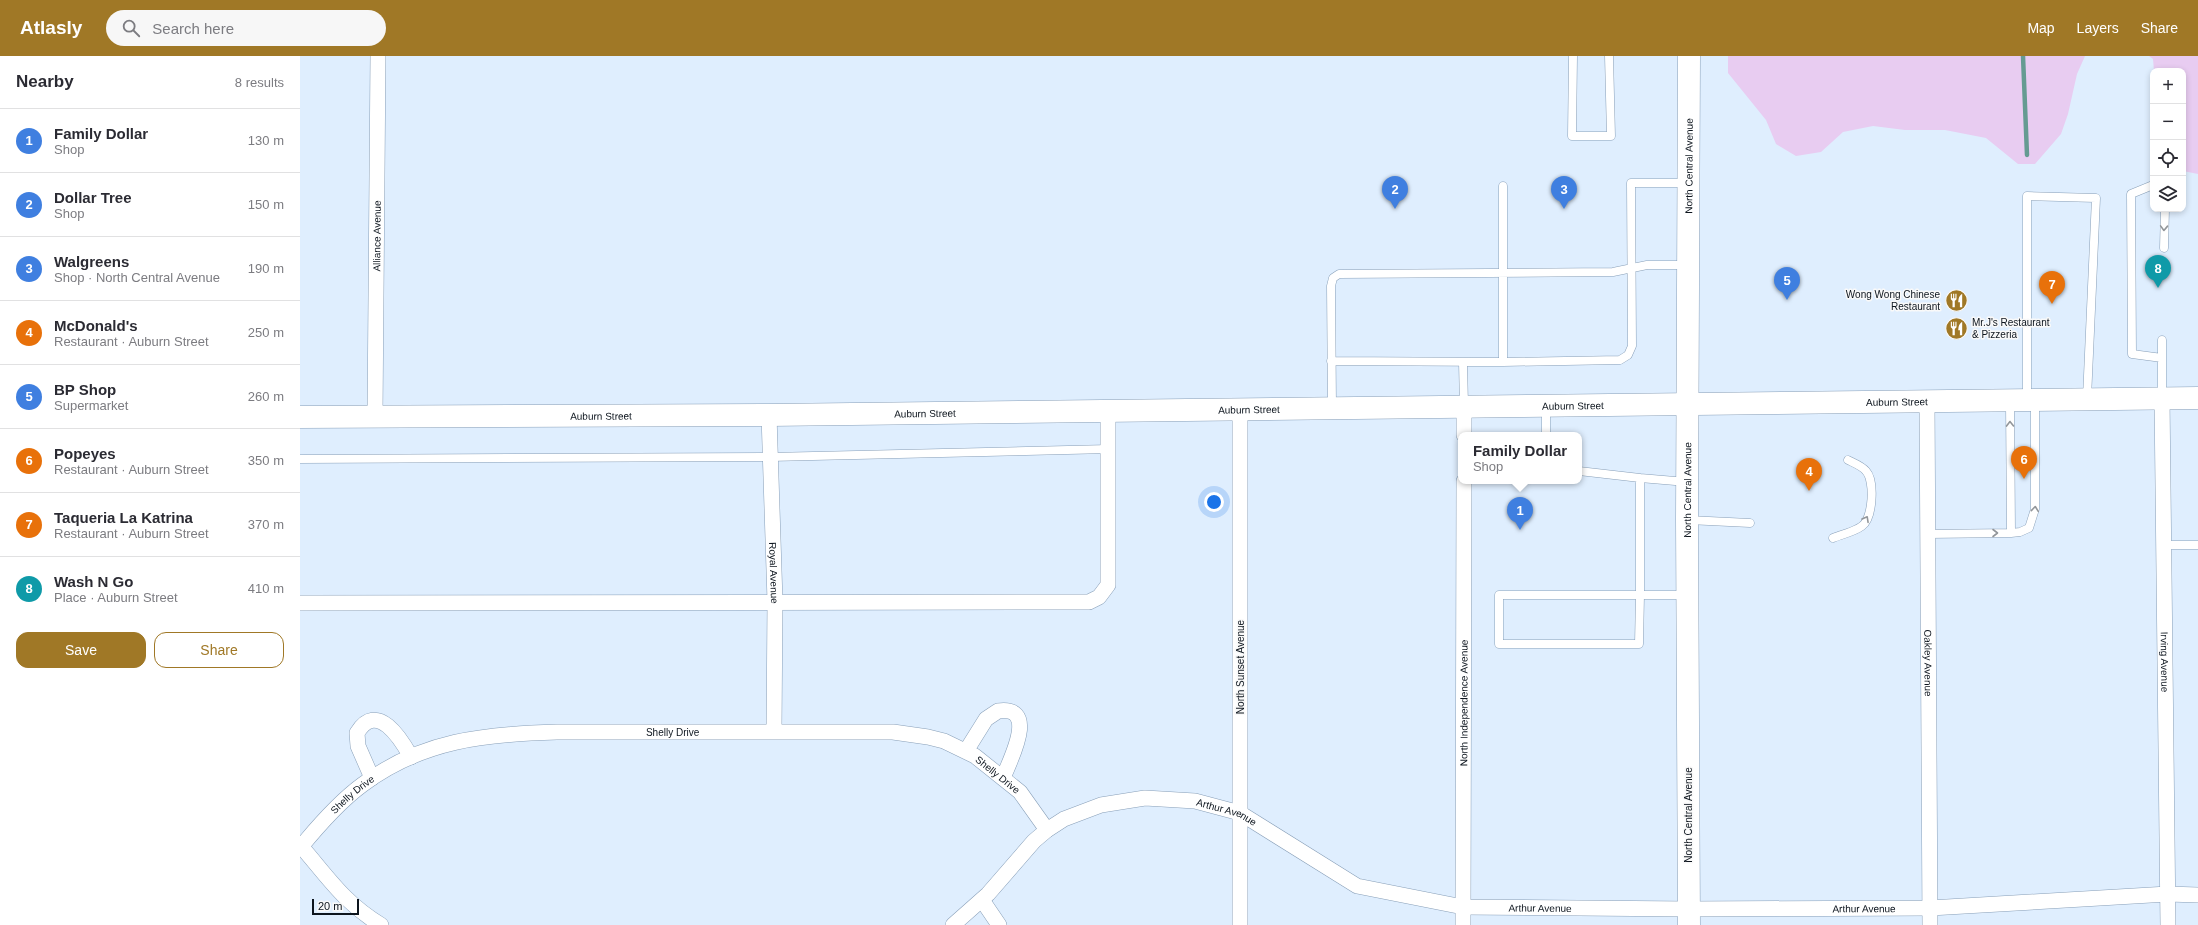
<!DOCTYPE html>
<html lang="en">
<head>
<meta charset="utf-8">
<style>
  body { margin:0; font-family:Arial,sans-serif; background:#f7f7f7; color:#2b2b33 }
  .controls { position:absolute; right:12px; top:12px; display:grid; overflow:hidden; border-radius:8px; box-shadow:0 2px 6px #0003 }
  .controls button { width:36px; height:36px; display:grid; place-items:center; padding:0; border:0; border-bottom:1px solid #e1e1e2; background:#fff; color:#2b2b33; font:20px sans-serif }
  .scale { position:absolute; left:12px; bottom:10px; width:47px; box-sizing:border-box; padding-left:4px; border:2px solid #0d151e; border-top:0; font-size:11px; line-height:14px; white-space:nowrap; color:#0d151e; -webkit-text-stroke:3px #f9f9f9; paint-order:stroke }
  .you { position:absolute; left:914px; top:446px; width:14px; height:14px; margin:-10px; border:3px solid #fff; border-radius:50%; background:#1a73e8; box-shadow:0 0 0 6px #1a73e833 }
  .badge { display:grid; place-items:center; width:26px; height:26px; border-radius:50%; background:#a07826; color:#fff; font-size:13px; font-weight:700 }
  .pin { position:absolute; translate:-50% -33px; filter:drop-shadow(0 1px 2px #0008) }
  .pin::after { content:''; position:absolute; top:21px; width:14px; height:12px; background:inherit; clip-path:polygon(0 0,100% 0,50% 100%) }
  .popup { position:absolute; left:1158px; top:376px; width:124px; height:52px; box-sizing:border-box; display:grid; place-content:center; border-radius:8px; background:#fff; filter:drop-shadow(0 1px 3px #0005); font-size:13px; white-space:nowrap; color:#7c7c81 }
  .popup b { font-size:15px; color:#2b2b33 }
  .popup::after { content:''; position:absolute; left:50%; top:100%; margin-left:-8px; border:8px solid transparent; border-top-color:#fff }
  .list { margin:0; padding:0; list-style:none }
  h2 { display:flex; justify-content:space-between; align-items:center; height:52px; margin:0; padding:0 16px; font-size:17px }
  h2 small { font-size:13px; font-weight:400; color:#7c7c81 }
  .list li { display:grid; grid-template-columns:26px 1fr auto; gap:12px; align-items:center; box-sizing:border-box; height:64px; padding:0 16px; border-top:1px solid #e1e1e2 }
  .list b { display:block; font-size:15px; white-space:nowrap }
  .list p { margin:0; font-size:13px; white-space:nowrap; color:#7c7c81 }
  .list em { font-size:13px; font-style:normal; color:#7c7c81 }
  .actions { display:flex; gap:8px; padding:12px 16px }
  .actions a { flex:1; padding:9px 0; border:1px solid #a07826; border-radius:12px; text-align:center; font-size:14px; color:#a07826 }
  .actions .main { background:#a07826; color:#fff }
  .icon { flex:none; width:22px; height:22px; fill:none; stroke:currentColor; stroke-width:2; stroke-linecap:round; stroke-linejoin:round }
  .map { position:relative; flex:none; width:1898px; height:869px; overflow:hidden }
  header { display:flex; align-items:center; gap:24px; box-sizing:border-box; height:56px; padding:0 20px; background:#a07826; color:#fff }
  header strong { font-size:19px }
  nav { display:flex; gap:22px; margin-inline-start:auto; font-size:14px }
  .search { width:280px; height:36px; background:#f7f7f7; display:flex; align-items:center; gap:10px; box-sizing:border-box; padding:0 14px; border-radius:22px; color:#7c7c81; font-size:15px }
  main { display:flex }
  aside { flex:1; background:#fff }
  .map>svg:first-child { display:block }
  .green { fill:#e8ccf1 }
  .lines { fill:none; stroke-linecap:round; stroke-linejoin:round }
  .stream { stroke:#659b92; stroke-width:4.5 }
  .lane-casing { stroke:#889fb8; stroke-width:9 }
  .street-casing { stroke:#889fb8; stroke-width:16 }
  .secondary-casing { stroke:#889fb8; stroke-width:23 }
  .lane { stroke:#fff; stroke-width:8 }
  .street { stroke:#fff; stroke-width:15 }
  .secondary { stroke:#fff; stroke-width:22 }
  .oneway { stroke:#92969a }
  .labels { text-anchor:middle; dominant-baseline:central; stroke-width:3; stroke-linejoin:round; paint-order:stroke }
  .street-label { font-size:10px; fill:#0d151e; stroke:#f9f9f9 }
  .poi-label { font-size:10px; fill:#0d151e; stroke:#f9f9f9; text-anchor:end }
</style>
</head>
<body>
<header>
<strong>Atlasly</strong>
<div class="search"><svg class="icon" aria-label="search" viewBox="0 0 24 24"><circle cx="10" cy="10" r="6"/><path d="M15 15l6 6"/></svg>Search here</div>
<nav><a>Map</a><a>Layers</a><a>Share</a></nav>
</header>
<main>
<aside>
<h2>Nearby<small>8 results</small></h2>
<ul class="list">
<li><span class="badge" style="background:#3f7fe0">1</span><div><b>Family Dollar</b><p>Shop</p></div><em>130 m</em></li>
<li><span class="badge" style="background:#3f7fe0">2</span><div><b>Dollar Tree</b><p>Shop</p></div><em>150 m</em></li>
<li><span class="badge" style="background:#3f7fe0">3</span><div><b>Walgreens</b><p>Shop · North Central Avenue</p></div><em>190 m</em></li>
<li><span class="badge" style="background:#e8710a">4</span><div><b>McDonald's</b><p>Restaurant · Auburn Street</p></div><em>250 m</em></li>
<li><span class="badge" style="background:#3f7fe0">5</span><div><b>BP Shop</b><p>Supermarket</p></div><em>260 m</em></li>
<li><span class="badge" style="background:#e8710a">6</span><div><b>Popeyes</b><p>Restaurant · Auburn Street</p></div><em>350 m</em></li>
<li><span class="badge" style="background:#e8710a">7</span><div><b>Taqueria La Katrina</b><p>Restaurant · Auburn Street</p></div><em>370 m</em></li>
<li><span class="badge" style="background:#0f9aa8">8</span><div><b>Wash N Go</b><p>Place · Auburn Street</p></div><em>410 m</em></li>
</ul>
<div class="actions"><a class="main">Save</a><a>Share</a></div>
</aside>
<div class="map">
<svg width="1898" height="869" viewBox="0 0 1898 869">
  <rect width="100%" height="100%" fill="#dfeefe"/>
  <!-- green -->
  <path class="green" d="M1428 0H1785L1777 18 1768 58 1761 78 1735 108H1718L1686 82 1645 74H1605L1573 70 1543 76 1521 96 1496 100 1476 88 1466 64 1428 17Z
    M1849 0H1898V118L1883 115V15H1854L1853 3Z"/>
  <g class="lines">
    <!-- stream -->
    <path class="stream" d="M1723 0 1727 99"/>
    <defs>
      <path id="lane" d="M1273 0 1272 80H1311L1309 0
        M1853 129 1831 138 1832 298 1862 302
        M1203 130V306
        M1864 192 1865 153
        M1862 284V341
        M1031 305 1203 306 1320 304 1328 299 1332 290 1331 127H1388
        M1163 306 1164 350
        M1727 343V140L1796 142 1787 342
        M1710 346 1711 477
        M1032 351 1031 230 1033 222 1039 218 1313 216 1347 209H1388
        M1246 351V379
        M0 403 470 401 809 393
        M1279 415 1340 422V539H1387
        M1340 422 1387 426
        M1388 464 1450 467
        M1627 478 1711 477 1720 476 1729 472 1735 453V345
        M1533 482C1543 478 1554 476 1562 470 1573 462 1575 425 1566 415 1562 410 1554 407 1548 404
        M1864 489H1898
        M1199 539H1340L1339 588H1199Z"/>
      <g id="street">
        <path id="s1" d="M1862 342 1868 869"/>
        <path id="s2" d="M1627 344 1630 869"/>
        <path d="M940 354V869"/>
        <path id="s3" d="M469 359 475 545 474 675"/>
        <path id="s4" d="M75 360 78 0"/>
        <path d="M1164 379V351"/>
        <path d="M0 547 789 546 799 541 808 529V355"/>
        <path d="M666 695 686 663 698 655C740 649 709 706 703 722"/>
        <path d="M72 722 58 690 57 677C77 644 101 683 111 701"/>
        <path d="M0 789C28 821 43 846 81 869"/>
        <path id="s5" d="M0 792C18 770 39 746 62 729 122 684 185 678 257 676H593L628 681 644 685 675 700 720 736 747 774"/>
        <path d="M682 844 699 869"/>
        <path id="s6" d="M653 869 688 838 734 785 747 774 764 763 801 749 845 742 895 745 940 757 1057 830 1163 851 1388 853 1630 852 1868 838 1898 839"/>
        <path id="s7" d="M1163 869 1164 425"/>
      </g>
      <g id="secondary">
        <path id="s8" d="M0 361 469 359 1898 342"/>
        <path id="s9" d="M1389 869 1387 464 1389 0"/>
      </g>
    </defs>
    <!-- lane casing -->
    <use href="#lane" class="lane-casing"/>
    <!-- street casing -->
    <use href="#street" class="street-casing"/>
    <!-- secondary casing -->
    <use href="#secondary" class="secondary-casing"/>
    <!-- lane -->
    <use href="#lane" class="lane"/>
    <!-- street -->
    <use href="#street" class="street"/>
    <!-- secondary -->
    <use href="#secondary" class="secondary"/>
  </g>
  <!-- one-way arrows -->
  <defs><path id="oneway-chevron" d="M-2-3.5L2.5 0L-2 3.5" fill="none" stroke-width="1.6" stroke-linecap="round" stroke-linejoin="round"/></defs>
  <g class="oneway">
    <use href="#oneway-chevron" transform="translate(1864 172) rotate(92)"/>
    <use href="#oneway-chevron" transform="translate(1710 368) rotate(-91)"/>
    <use href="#oneway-chevron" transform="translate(1735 453) rotate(-84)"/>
    <use href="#oneway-chevron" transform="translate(1566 463) rotate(-61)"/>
    <use href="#oneway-chevron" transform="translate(1695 477)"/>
  </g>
  <!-- icons -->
  <defs>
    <symbol id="restaurant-disc" viewBox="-11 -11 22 22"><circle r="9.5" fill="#a07826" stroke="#f9f9f9"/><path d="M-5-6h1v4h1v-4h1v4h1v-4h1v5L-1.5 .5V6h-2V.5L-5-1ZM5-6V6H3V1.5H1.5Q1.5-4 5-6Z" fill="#fff"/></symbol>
  </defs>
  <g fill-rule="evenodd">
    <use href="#restaurant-disc" x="1644" y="232" width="25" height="25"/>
    <use href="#restaurant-disc" x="1644" y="260" width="25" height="25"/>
  </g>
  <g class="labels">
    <!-- street labels -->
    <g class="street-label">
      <text stroke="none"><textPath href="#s9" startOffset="759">North Central Avenue</textPath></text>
      <text stroke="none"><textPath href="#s4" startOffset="180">Alliance Avenue</textPath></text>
      <text stroke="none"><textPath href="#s8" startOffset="1597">Auburn Street</textPath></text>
      <text stroke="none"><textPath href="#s8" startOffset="1273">Auburn Street</textPath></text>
      <text stroke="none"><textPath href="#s8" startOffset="949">Auburn Street</textPath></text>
      <text stroke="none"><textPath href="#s8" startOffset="625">Auburn Street</textPath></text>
      <text stroke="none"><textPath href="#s8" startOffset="301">Auburn Street</textPath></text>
      <text stroke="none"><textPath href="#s9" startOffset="435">North Central Avenue</textPath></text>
      <text stroke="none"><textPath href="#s3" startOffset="158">Royal Avenue</textPath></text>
      <text stroke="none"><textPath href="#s1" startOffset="264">Irving Avenue</textPath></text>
      <text stroke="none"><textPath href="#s2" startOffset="263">Oakley Avenue</textPath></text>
      <text transform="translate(940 611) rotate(-90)">North Sunset Avenue</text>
      <text stroke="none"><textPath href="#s7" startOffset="222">North Independence Avenue</textPath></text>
      <text stroke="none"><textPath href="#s5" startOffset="410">Shelly Drive</textPath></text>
      <text stroke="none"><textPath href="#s5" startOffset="746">Shelly Drive</textPath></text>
      <text stroke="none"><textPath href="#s5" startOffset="75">Shelly Drive</textPath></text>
      <text stroke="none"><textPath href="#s6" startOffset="322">Arthur Avenue</textPath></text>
      <text transform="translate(1388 759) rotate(-90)">North Central Avenue</text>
      <text stroke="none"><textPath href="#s6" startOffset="658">Arthur Avenue</textPath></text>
      <text stroke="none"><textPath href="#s6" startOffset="982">Arthur Avenue</textPath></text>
    </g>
    <!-- poi labels -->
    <g class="poi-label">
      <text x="1640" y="238">Wong Wong Chinese<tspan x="1640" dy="12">Restaurant</tspan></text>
      <text x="1672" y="266" text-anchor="start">Mr.J's Restaurant<tspan x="1672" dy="12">&amp; Pizzeria</tspan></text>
    </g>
  </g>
</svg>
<div class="controls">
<button>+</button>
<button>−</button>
<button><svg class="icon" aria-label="locate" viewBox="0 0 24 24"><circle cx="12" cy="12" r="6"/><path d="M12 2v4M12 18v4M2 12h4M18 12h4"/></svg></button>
<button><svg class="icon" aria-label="layers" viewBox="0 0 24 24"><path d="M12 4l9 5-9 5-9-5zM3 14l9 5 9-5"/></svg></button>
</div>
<div class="scale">20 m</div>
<div class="you"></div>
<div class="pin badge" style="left:1220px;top:474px;background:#3f7fe0">1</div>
<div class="popup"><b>Family Dollar</b>Shop</div>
<div class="pin badge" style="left:1095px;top:153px;background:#3f7fe0">2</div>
<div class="pin badge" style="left:1264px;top:153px;background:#3f7fe0">3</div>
<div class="pin badge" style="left:1509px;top:435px;background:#e8710a">4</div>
<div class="pin badge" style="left:1487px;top:244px;background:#3f7fe0">5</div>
<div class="pin badge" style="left:1724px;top:423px;background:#e8710a">6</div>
<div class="pin badge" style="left:1752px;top:248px;background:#e8710a">7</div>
<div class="pin badge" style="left:1858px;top:232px;background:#0f9aa8">8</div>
</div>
</main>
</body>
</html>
